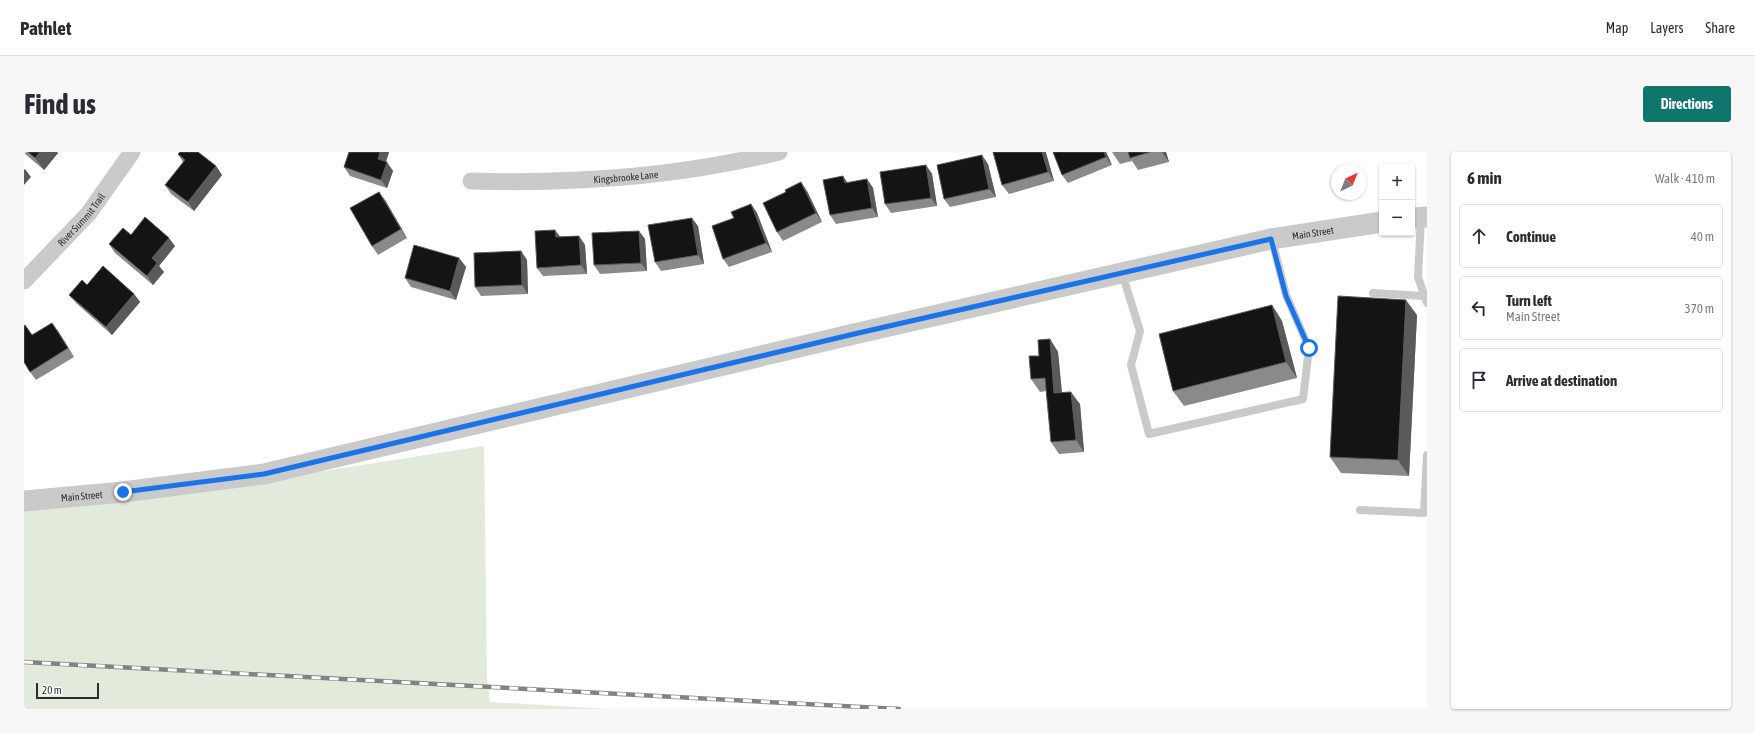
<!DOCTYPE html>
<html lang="en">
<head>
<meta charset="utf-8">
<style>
  body { margin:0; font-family:"Asap Condensed",sans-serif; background:#f7f7f7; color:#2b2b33 }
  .controls { position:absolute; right:12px; top:12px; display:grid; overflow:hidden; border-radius:4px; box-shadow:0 1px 3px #0004 }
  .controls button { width:36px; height:36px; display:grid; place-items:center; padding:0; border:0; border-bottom:1px solid #e1e1e2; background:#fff; color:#2b2b33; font:20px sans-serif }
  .compass { position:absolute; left:1307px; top:12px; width:36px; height:36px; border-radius:50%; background:#fff; box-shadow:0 1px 3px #0004; rotate:43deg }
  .scale { position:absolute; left:12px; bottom:10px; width:63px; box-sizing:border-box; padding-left:4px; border:2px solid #2d2d2d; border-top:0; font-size:11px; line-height:14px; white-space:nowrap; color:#2d2d2d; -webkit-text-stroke:3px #fff; paint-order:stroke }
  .stop { position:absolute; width:12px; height:12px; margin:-9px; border:3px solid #1a73e8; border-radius:50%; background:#fff }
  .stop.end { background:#1a73e8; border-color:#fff; box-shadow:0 1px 4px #0008 }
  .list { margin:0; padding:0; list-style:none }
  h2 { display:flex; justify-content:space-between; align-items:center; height:52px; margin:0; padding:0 16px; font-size:17px }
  h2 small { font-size:13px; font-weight:400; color:#7c7c81 }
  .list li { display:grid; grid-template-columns:26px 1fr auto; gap:12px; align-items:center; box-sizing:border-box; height:64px; margin:0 8px 8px; padding:0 8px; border:1px solid #e1e1e2; border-radius:4px }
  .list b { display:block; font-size:15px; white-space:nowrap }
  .list p { margin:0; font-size:13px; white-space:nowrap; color:#7c7c81 }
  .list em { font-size:13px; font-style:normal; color:#7c7c81 }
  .icon { flex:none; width:22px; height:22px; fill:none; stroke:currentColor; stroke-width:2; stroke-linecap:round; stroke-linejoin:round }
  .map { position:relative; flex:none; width:1403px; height:557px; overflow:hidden; border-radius:4px }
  header { display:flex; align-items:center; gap:24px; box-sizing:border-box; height:56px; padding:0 20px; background:#fff; border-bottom:1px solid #e1e1e2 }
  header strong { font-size:19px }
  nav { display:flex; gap:22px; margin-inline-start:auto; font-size:14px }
  .intro { display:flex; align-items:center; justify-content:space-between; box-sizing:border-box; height:96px; padding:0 24px }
  h1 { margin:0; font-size:28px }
  .button { padding:10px 18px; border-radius:4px; background:#0f766e; color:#fff; font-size:14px; font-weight:700 }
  main { display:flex; gap:24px; padding:0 24px }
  aside { flex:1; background:#fff; border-radius:4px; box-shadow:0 1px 3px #0004 }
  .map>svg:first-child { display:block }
  .green { fill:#e2eadb }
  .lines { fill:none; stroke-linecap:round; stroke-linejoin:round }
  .service { stroke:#cacaca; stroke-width:8 }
  .minor { stroke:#cacaca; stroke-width:17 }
  .tertiary { stroke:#cacaca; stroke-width:21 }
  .rail-casing { stroke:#828282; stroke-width:4.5 }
  .rail { stroke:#fff; stroke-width:3; stroke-dasharray:9; stroke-linecap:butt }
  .wall { fill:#8a8a8a }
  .shaded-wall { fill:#5a5a5a }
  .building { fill:#141414; stroke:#5a5a5a }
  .route { stroke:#1a73e8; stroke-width:5 }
  .labels { text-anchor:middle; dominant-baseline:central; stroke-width:4; stroke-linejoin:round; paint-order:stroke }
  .street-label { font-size:10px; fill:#2d2d2d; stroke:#fff }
</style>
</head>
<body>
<header>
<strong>Pathlet</strong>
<nav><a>Map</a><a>Layers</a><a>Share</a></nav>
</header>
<div class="intro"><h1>Find us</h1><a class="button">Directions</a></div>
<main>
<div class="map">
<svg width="1403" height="557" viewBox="0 0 1403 557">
  <rect width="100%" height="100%" fill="#fff"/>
  <!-- green -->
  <path class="green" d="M460 294 463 526 466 550 586 557H0V348L216 332Z"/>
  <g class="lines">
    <!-- service -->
    <path class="service" d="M1397 66 1394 125 1403 151
      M1098 121 1116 179 1107 213 1125 282 1279 247 1285 196 1262 143 1248 88
      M1349 141 1400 144
      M1336 358 1400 361 1403 303"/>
    <!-- minor -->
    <g class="minor">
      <path id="s1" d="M447 29C550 32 654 25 755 0"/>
      <path id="s2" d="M0 129 65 61 108 0"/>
    </g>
    <!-- tertiary -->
    <g class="tertiary">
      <path d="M1388 66 1403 65"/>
      <path id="s3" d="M0 349 99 340 240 322 830 182 1247 87 1358 70"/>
    </g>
    <defs>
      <path id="rail" d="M0 510 875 557"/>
    </defs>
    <!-- rail casing -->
    <use href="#rail" class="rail-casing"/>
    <!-- rail -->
    <use href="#rail" class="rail"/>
  </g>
  <!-- wall -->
  <path class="wall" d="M0 0H33L34 1 20 18 0 1Z
    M325 0H365L362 10 369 19 363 36 326 24 320 15Z
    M1082 0 1088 13 1044 31 1038 23Z
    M1088 0H1142L1145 10 1114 18 1108 9 1096 12Z
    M1022 1 1030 29 985 42 978 33Z
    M154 2 192 14 198 23 170 59 147 42 141 33 159 10Z
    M964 12 972 45 926 55 920 47Z
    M902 13 908 22 913 54 867 61 861 52Z
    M843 27 849 36 854 65 812 72 806 63 824 31Z
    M783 39 798 70 759 89 753 80 762 40Z
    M361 48 383 86 354 103 348 94Z
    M727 52 733 61 748 100 705 115 699 107 710 66Z
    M674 74 680 112 637 119 631 110Z
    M531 78 536 85 555 84 561 93 563 122 519 124 513 116Z
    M615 79 621 87 623 119 576 122 570 113Z
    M107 83 151 94 135 114 140 120 129 133 91 101 85 92Z
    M497 99 503 108 504 142 457 144 451 135Z
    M435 106 442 115 432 148 387 135 381 126Z
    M63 133 110 142 116 150 88 183 52 151 45 143Z
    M1248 153 1258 169 1273 226 1160 254 1149 239Z
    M1393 163 1385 324 1317 321 1306 305Z
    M34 179 50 205 12 228 6 220 8 183Z
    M1026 187 1034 200 1038 240 1056 252 1060 300 1035 302 1027 290 1022 239 1016 240 1007 227 1015 204Z"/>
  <!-- shaded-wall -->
  <path class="shaded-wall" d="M16 0H33L34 1 20 18 11 6Z
    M356 0H365L360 16 354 7Z
    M1018 0H1022V1L1030 29 1024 20Z
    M1080 0H1082L1088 13 1082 5Z
    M1138 0H1142L1145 10Z
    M958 3 964 12 972 45 965 37Z
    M363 10 369 19 363 36 357 28Z
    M902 13 908 22 913 54 907 46Z
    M192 14 198 23 170 59 164 50Z
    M1 17 7 25 0 33V18Z
    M819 24 825 33 821 31Z
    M843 27 849 36 854 65 848 56Z
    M777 30 783 39 798 70 792 61Z
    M355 40 361 48 383 86 377 77Z
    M727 52 733 61 748 100 742 91Z
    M668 66 674 74 680 112 674 103Z
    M531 78 537 86 532 85Z
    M615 79 621 87 623 119 617 111Z
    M555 84 561 93 563 122 557 113Z
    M145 86 151 94 135 114 140 120 129 133 123 124 128 106Z
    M497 99 503 108 504 142 498 133Z
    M435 106 442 115 432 148 426 139Z
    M110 142 116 150 88 183 82 175Z
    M1382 148 1393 163 1385 324 1374 308Z
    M1248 153 1258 169 1273 226 1262 210Z
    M28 171 34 179 50 205 44 196Z
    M1026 187 1034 200 1039 253 1030 241Z
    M1047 240 1056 252 1060 300 1052 288Z"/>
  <!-- building -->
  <path class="building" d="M4 0H16L11 6Z
    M156 0H174L192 14 164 50 141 33 161 8 154 2Z
    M325 0H356L354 7 363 10 357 28 320 15Z
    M969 0H1018L1024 20 978 33Z
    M1029 0H1080L1082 5 1038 23Z
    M1104 0H1126L1106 6Z
    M958 3 965 37 920 47 913 13Z
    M902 13 907 46 861 52 856 20Z
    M819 24 821 31 843 27 848 56 806 63 799 28Z
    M777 30 792 61 753 80 739 51 762 40 761 38Z
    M355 40 377 77 348 94 326 56Z
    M727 52 742 91 699 107 688 74 710 66 707 60Z
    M121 65 145 86 128 106 133 111 123 124 85 92 99 76 107 83Z
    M668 66 674 103 631 110 624 73Z
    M531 78 532 85 555 84 557 113 513 116 511 79Z
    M615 79 617 111 570 113 568 81Z
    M390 93 435 106 426 139 381 126Z
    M497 99 498 133 451 135 450 101Z
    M79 114 110 142 82 175 45 143 58 128 63 133Z
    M1314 144 1382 148 1374 308 1306 305Z
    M1248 153 1262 210 1149 239 1135 182Z
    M28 171 44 196 6 220 0 210V174L1 173 8 183Z
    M1026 187 1030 241 1047 240 1052 288 1027 290 1021 226 1007 227 1005 204H1015L1014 188Z"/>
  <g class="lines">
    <!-- route -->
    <path class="route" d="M99 340 240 322 830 182 1247 87 1262 144 1285 196"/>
  </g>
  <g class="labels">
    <!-- street labels -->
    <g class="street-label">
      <text stroke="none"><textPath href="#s1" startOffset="155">Kingsbrooke Lane</textPath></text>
      <text stroke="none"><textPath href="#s2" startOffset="84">River Summit Trail</textPath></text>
      <text stroke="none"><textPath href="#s3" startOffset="1318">Main Street</textPath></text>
      <text stroke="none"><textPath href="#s3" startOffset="58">Main Street</textPath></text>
    </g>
  </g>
</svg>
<div class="controls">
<button>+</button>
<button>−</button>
</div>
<svg class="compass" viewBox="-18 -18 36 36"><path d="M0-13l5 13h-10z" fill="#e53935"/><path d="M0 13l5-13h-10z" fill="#7c7c81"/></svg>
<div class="scale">20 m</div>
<div class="stop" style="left:1285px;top:196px"></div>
<div class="stop end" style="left:99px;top:340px"></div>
</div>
<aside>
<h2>6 min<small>Walk · 410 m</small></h2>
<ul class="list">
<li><svg class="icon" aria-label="ahead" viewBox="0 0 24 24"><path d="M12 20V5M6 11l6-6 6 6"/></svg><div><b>Continue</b></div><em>40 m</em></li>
<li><svg class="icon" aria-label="left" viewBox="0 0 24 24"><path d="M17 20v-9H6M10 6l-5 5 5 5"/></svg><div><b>Turn left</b><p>Main Street</p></div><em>370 m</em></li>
<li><svg class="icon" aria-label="arrive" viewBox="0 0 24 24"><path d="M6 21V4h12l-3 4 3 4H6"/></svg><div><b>Arrive at destination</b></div></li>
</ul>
</aside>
</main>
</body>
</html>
